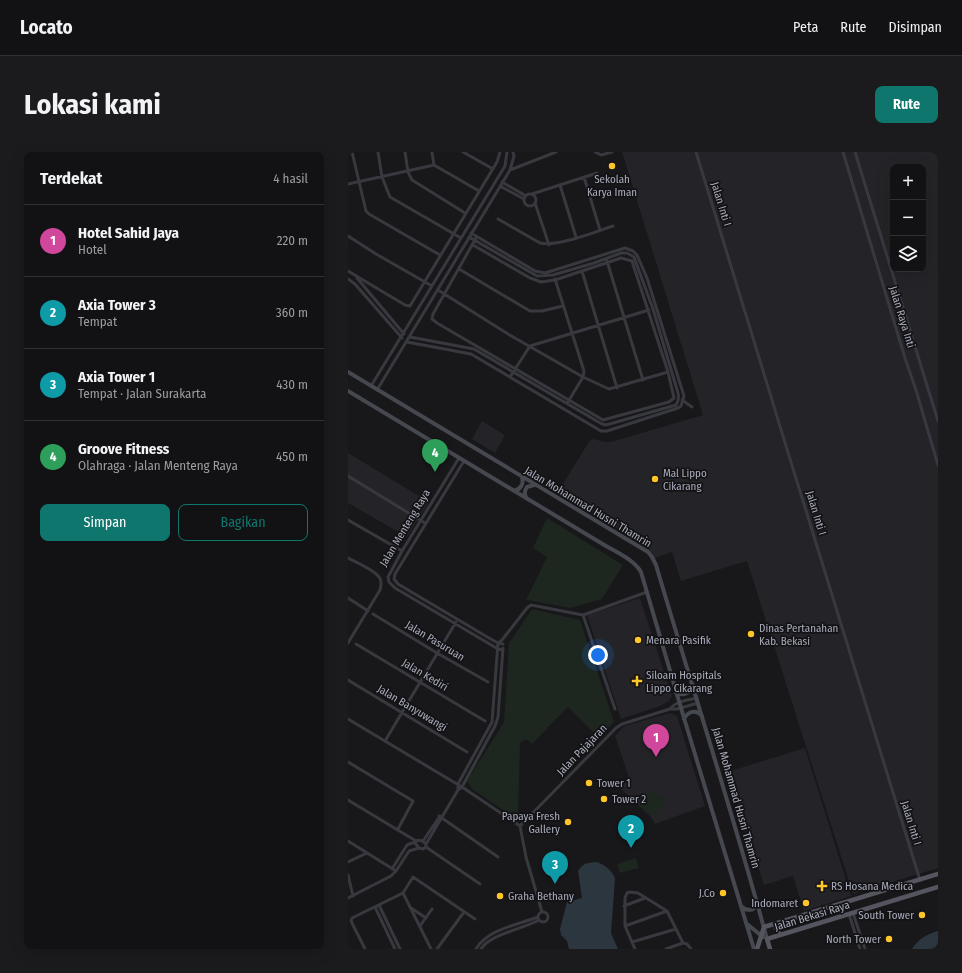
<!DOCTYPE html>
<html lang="id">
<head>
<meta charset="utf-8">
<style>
  body { margin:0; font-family:"Fira Sans Condensed",sans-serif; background:#1b1a1d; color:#f1f3f6 }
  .controls { position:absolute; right:12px; top:12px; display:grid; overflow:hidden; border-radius:8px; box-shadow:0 4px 16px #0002 }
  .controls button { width:36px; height:36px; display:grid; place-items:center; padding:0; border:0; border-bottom:1px solid #313134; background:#121114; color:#f1f3f6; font:20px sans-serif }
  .you { position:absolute; left:250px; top:503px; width:14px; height:14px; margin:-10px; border:3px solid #fff; border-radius:50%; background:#1a73e8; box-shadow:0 0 0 6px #1a73e833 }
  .badge { display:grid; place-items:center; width:26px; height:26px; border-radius:50%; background:#0f766e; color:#fff; font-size:13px; font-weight:700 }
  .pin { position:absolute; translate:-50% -33px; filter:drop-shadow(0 1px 2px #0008) }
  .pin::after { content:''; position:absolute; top:21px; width:14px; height:12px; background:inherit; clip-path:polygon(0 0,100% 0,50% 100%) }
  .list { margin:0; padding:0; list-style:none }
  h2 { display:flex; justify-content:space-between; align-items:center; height:52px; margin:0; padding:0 16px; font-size:17px }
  h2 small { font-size:13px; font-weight:400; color:#9c9da0 }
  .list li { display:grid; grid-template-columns:26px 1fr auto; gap:12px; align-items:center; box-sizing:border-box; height:72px; padding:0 16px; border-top:1px solid #313134 }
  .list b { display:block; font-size:15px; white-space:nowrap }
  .list p { margin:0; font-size:13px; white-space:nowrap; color:#9c9da0 }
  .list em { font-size:13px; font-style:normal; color:#9c9da0 }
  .actions { display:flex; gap:8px; padding:12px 16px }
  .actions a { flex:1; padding:9px 0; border:1px solid #0f766e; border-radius:8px; text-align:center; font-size:14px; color:#0f766e }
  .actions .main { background:#0f766e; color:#fff }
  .icon { flex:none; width:22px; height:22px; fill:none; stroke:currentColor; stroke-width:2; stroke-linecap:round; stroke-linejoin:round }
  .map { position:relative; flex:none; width:590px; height:797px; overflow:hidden; border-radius:8px }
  header { display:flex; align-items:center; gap:24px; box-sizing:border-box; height:56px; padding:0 20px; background:#121114; border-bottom:1px solid #313134 }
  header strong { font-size:19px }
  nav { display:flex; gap:22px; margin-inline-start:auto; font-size:14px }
  .intro { display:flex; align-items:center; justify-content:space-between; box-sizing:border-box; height:96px; padding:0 24px }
  h1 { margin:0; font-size:28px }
  .button { padding:10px 18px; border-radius:8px; background:#0f766e; color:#fff; font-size:14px; font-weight:700 }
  main { display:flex; gap:24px; padding:0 24px }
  aside { flex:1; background:#121114; border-radius:8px; box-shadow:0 4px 16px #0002 }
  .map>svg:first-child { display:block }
  .built { fill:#242327; fill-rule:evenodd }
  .green { fill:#1d261f }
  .water { fill:#2c363f }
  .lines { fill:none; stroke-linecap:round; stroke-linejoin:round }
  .street { stroke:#38393f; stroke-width:3 }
  .secondary { stroke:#464850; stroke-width:4 }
  .primary { stroke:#54555f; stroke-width:4.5 }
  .poi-dot { fill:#ffc62a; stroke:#131215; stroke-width:1.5 }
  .labels { text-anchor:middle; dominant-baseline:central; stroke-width:3.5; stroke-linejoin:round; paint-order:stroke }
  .poi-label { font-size:11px; fill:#a9adbb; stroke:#131215; text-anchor:start }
  .street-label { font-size:11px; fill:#a9adbb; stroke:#131215 }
</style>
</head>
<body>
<header>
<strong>Locato</strong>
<nav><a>Peta</a><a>Rute</a><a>Disimpan</a></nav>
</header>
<div class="intro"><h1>Lokasi kami</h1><a class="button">Rute</a></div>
<main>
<aside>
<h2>Terdekat<small>4 hasil</small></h2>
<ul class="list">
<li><span class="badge" style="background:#d1479c">1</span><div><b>Hotel Sahid Jaya</b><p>Hotel</p></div><em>220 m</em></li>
<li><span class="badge" style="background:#0f9aa8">2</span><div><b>Axia Tower 3</b><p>Tempat</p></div><em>360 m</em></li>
<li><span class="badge" style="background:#0f9aa8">3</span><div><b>Axia Tower 1</b><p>Tempat · Jalan Surakarta</p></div><em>430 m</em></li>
<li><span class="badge" style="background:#2e9e5b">4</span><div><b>Groove Fitness</b><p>Olahraga · Jalan Menteng Raya</p></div><em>450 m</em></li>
</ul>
<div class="actions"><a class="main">Simpan</a><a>Bagikan</a></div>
</aside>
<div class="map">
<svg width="590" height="797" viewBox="0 0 590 797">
  <rect width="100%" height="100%" fill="#18171a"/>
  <!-- built -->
  <path class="built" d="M274 0H590V716L505 742 399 409 333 429 324 400 307 406 304 402 291 390 210 340 242 288 245 287 257 290H263L355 263ZM545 15H575V117H545Z
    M134 269 157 283 147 301 124 287Z
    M0 301 81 350 59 385 0 351Z
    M292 446 324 544 321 549 312 554 273 567 239 463Z
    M322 561 329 564 357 654 307 672 303 665 271 635 281 626 267 584 276 574Z
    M457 596 503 744 456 759 445 724 416 733 379 620Z"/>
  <!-- green -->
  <path class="green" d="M199 366 275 413 254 447 223 456 178 448 199 405 185 396Z
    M184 457 232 468 266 570 250 585 220 555 184 592 178 587 172 591 170 668 124 637 119 629 156 570 161 491Z
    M304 638 318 650 305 665 291 654Z
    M288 706 291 716 272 721 269 712Z"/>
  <!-- water -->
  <path class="water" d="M249 710C258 714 264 718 267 727L263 781 270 797H221L219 789 213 783 212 777 219 750 234 746 230 719C236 710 240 711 249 710Z
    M590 779V797H564C570 787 579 782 590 779Z"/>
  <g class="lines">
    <!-- street -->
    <path class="street" d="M4 0 18 59 21 62 92 103
      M30 0 34 25 42 45 113 86
      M57 0 60 20 64 28 117 61
      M84 0 86 13 131 39
      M115 0 145 17
      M247 0 253 3 264 0
      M348 0C422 243 497 485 572 728
      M495 0 557 206 568 238 590 313
      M507 0 590 269
      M162 18 208 0
      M236 25 252 78
      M154 30 178 44
      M0 32 86 13
      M212 33 228 85
      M152 34 176 47
      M184 42 249 21
      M176 48a6 6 0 1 1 12 0a6 6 0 1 1-12 0Z
      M187 51 201 93
      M150 67 192 91C210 95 247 80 265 74
      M0 84 28 102 84 134
      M128 86 85 162 84 167 89 171 255 268 321 250 326 246
      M125 93 182 126 193 130 207 128 273 106 284 109 320 220 326 246
      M259 109 295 228
      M111 117 182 159H194L215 154
      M0 119 57 153 62 154 149 10 152 0
      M234 119 269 236
      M9 126 56 182
      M0 127 7 132 54 186
      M207 127 236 219 235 225 220 250
      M90 138 160 182 235 225 261 237 320 220
      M62 185 126 197 254 272 258 273 328 253C331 249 331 246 330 241L305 157 286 105 279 101H273L246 111 205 123 189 124 121 85
      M59 190 123 202 253 279H259L330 256 333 254 336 244 299 126 289 103 285 99 277 96 197 121 187 119 123 81
      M162 225 182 194 301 158
      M23 234 157 14 159 0
      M29 238 162 18 166 4 165 0
      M334 248 344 255
      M111 306 54 399 40 425 41 430 47 436 150 497 155 498
      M116 309 47 422 46 427 50 432 141 486 150 491 155 492
      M0 324 77 371
      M0 368 54 399
      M0 406C8 410 26 418 31 425 34 428 33 434 32 438L0 491
      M0 446 20 459
      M25 462 89 501 140 530
      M235 463 267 557
      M235 463 299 440
      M8 492 137 569
      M0 528 119 600
      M322 557C328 549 340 548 349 546
      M0 567 114 635 172 674 178 705 194 760
      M37 589 108 470
      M0 610 65 649 64 651 50 677
      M110 638V632L144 570 150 491 154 488 179 456 183 453 235 463
      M0 648 68 689
      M91 664 150 705
      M172 674 268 576 274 572 322 557H329L350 551
      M0 689 48 719
      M75 689 92 664
      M78 692 110 638 114 635 147 574 150 565 155 496
      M78 695 75 697 71 696 67 691 68 689C72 687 75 689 78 692V695L132 732
      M0 710 19 701
      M44 717 59 693 64 691H67
      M0 723 5 744
      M55 741 83 797
      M0 746 43 724 48 719 61 699 71 696
      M31 753 52 797
      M276 754 297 746
      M27 755 47 797
      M63 756 78 766
      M190 765a5 5 0 1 1 10 0a5 5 0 1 1-10 0Z
      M505 761 517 797
      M501 762 512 797
      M72 774 84 757
      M277 774 319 759
      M284 790 328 777
      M17 797 3 769 4 766 55 741 65 725 127 767
      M89 797 116 760
      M128 797C140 777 169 773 190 765
      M133 797C142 782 175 777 191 768
      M287 797 277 774V746L279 741 282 740 290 741 319 759 335 791 339 792 343 797
      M318 797 335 791"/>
    <!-- secondary -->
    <path class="secondary" d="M0 220 300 400 304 405 308 413C345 538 385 662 419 787
      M0 239 258 394C270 401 286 408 293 420L333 556 406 797
      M166 339C173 337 176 332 174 325
      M179 347C176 342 176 340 179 335L186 333
      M328 541C336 544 343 541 345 533
      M336 567C340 559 348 557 354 564
      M393 754 397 757C403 759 407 757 409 751
      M399 772 415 785"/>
    <!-- primary -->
    <path class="primary" d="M429 771 428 776 432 783
      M409 797 416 775 590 722
      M422 797 419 787 590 735"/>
  </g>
  <!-- markers -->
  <g class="poi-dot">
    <circle cx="264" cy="14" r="4"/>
    <circle cx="307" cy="327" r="4"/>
    <circle cx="403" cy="482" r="4"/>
    <circle cx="290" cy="488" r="4"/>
    <path d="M287 523h4v4h4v4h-4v4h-4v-4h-4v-4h4z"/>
    <circle cx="241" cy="631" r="4"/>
    <circle cx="256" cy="647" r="4"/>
    <circle cx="220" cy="670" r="4"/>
    <path d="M472 728h4v4h4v4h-4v4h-4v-4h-4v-4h4z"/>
    <circle cx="375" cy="741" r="4"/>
    <circle cx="152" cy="744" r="4"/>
    <circle cx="458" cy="751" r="4"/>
    <circle cx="574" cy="763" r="4"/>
    <circle cx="541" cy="787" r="4"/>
  </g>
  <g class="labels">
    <!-- poi labels -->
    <g class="poi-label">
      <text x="264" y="27" text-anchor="middle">Sekolah<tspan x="264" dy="13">Karya Iman</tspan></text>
      <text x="315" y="321">Mal Lippo<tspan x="315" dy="13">Cikarang</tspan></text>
      <text x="411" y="476">Dinas Pertanahan<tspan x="411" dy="13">Kab. Bekasi</tspan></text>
      <text x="298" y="488">Menara Pasifik</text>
      <text x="298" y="523">Siloam Hospitals<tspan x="298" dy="13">Lippo Cikarang</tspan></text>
      <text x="249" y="631">Tower 1</text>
      <text x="264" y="647">Tower 2</text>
      <text x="212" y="664" text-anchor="end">Papaya Fresh<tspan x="212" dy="13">Gallery</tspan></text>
      <text x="483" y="734">RS Hosana Medica</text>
      <text x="367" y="741" text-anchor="end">J.Co</text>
      <text x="160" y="744">Graha Bethany</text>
      <text x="450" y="751" text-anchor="end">Indomaret</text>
      <text x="566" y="763" text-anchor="end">South Tower</text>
      <text x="533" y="787" text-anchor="end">North Tower</text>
    </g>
    <!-- street labels -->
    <g class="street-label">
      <text transform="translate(373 52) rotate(73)">Jalan Inti I</text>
      <text transform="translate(554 165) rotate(73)">Jalan Raya Inti</text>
      <text transform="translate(240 355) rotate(31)">Jalan Mohammad Husni Thamrin</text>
      <text transform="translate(468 361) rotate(73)">Jalan Inti I</text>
      <text transform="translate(57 376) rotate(-59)">Jalan Menteng Raya</text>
      <text transform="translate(87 489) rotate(31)">Jalan Pasuruan</text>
      <text transform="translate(77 523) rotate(31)">Jalan Kediri</text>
      <text transform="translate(64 556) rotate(31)">Jalan Banyuwangi</text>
      <text transform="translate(234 598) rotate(-46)">Jalan Pajajaran</text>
      <text transform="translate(388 646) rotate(74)">Jalan Mohammad Husni Thamrin</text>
      <text transform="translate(563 671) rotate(73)">Jalan Inti I</text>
      <text transform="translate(464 764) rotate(-17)">Jalan Bekasi Raya</text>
    </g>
  </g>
</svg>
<div class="controls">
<button>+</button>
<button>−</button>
<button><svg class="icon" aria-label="layers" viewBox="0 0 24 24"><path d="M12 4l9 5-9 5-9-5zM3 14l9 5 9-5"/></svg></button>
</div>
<div class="you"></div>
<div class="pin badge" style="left:308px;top:605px;background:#d1479c">1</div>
<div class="pin badge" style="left:283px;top:696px;background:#0f9aa8">2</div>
<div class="pin badge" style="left:207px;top:732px;background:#0f9aa8">3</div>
<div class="pin badge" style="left:87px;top:320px;background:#2e9e5b">4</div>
</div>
</main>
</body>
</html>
